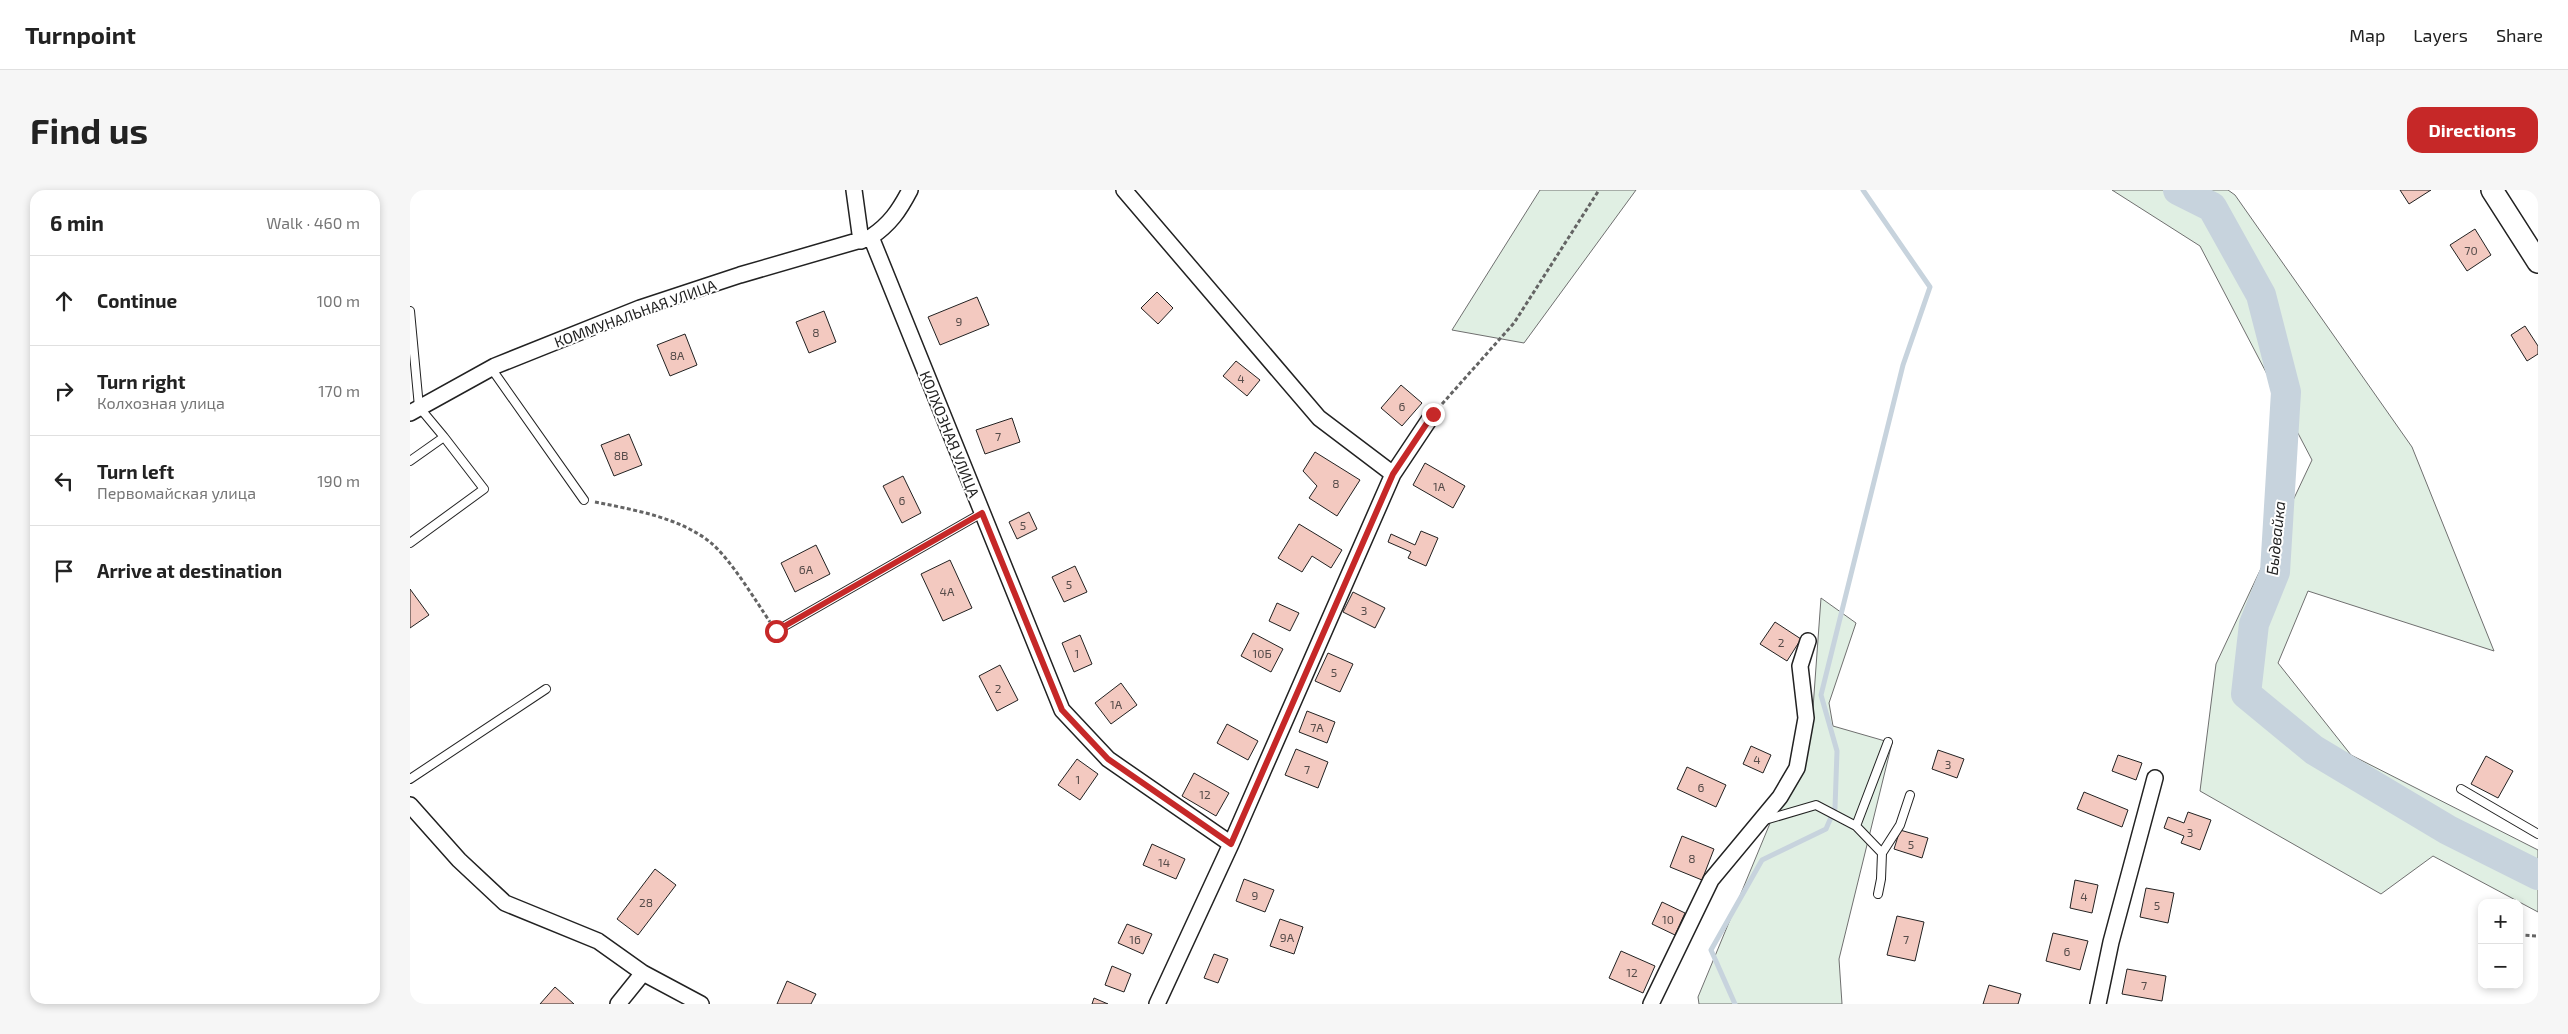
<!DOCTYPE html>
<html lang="en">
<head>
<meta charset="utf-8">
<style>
  body { margin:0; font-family:"Exo 2",sans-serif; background:#f6f6f6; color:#222 }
  .controls { position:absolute; right:15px; bottom:15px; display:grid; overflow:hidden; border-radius:10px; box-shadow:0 2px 8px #0003 }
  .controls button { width:45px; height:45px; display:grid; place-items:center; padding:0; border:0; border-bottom:1px solid #e0e0e0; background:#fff; color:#222; font:25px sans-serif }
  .stop { position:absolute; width:15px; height:15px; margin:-11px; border:4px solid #c62828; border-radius:50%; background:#fff }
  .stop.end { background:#c62828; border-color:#fff; box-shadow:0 1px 5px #0008 }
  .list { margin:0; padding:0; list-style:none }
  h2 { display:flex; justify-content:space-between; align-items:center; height:65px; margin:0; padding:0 20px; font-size:21px }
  h2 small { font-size:16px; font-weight:400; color:#767676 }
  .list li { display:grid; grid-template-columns:32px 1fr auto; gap:15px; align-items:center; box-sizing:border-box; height:90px; padding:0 20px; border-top:1px solid #e0e0e0 }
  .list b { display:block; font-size:19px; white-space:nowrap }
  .list p { margin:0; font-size:16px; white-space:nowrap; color:#767676 }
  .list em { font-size:16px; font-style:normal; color:#767676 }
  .icon { flex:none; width:28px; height:28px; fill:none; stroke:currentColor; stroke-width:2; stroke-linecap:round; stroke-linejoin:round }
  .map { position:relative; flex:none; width:2128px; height:814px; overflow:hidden; border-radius:15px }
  header { display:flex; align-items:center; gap:30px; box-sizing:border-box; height:70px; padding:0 25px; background:#fff; border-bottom:1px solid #e0e0e0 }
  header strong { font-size:24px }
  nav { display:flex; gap:28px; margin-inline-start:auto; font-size:18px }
  .intro { display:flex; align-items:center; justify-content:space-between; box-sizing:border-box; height:120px; padding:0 30px }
  h1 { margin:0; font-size:35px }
  .button { padding:12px 22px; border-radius:15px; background:#c62828; color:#fff; font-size:18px; font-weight:700 }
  main { display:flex; gap:30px; padding:0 30px }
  aside { flex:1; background:#fff; border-radius:15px; box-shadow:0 2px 8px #0003 }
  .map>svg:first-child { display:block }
  .green { fill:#e0efe3; stroke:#6f6f6f }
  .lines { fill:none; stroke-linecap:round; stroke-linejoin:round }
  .stream { stroke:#c7d3dd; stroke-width:5 }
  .river { stroke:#c7d3dd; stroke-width:30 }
  .building { fill:#f3c9c0; stroke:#222 }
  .lane-casing { stroke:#222; stroke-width:10 }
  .street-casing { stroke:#222; stroke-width:18 }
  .secondary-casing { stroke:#222; stroke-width:24 }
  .path { stroke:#646464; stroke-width:3; stroke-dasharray:4 2.5; stroke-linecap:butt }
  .lane { stroke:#fff; stroke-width:8 }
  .street { stroke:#fff; stroke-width:15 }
  .secondary { stroke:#fff; stroke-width:21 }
  .route { stroke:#c62828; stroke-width:6 }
  .labels { text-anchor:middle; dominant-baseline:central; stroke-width:4; stroke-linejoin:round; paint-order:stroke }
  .number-label { font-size:12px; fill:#564c4a }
  .street-label { font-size:15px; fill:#222; stroke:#fff }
  .water-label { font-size:16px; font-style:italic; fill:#222; stroke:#fff }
</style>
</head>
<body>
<header>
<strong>Turnpoint</strong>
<nav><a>Map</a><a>Layers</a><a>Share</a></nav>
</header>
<div class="intro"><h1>Find us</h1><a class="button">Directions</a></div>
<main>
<aside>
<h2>6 min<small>Walk · 460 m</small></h2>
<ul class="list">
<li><svg class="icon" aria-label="ahead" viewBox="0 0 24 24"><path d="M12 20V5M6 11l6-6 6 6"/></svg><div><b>Continue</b></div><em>100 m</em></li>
<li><svg class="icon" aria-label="right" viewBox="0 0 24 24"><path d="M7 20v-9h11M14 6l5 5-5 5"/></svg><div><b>Turn right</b><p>Колхозная улица</p></div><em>170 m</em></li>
<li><svg class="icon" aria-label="left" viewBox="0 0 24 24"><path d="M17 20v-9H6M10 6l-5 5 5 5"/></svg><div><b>Turn left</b><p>Первомайская улица</p></div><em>190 m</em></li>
<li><svg class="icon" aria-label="arrive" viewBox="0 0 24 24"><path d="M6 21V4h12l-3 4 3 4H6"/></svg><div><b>Arrive at destination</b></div></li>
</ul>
</aside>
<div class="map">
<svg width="2128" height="814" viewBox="0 0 2128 814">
  <rect width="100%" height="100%" fill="#fff"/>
  <!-- green -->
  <path class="green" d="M1130 0H1226L1114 153 1042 140Z
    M1702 0H1818L1825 5 2002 257 2084 461 1898 401 1868 473 1941 565 2128 660V722L2023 666 1971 704 1790 601 1806 474 1902 270 1790 56Z
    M1411 408 1446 433 1419 513 1423 536 1482 553 1429 769 1432 814H1289L1288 807 1402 532Z"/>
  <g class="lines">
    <!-- stream -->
    <path class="stream" d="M1325 814 1301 760 1352 670 1416 639 1425 618 1427 561 1411 505 1493 175 1520 97 1453 0"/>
    <!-- river -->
    <path class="river" d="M1768 0 1802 17 1851 105 1876 202 1865 382 1844 434 1836 504 1904 560 2038 640 2128 685"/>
  </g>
  <!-- building -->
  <path class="building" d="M1990 0H2021L1999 14Z
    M2065 39 2081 65 2057 81 2040 55Z
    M747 102 763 118 748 134 731 118Z
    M567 107 579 135 530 155 518 127Z
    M414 121 426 152 399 163 386 132Z
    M2115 136 2128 156V164L2117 171 2101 145Z
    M275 144 287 175 260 186 247 155Z
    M826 171 850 190 837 206 813 186Z
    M991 195 1012 213 992 236 971 218Z
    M602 228 610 252 575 264 566 240Z
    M219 244 232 275 204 286 191 255Z
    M905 262 950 290 927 326 899 308 907 296 893 281Z
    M1015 273 1055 296 1043 318 1003 295Z
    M493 286 511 323 492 333 473 296Z
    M619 322 627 339 607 349 599 332Z
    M889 334 932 360 921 378 902 366 892 382 868 368Z
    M1011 341 1028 348 1016 376 998 368 1001 362 978 352 981 344 1005 355Z
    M406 355 420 384 385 402 371 373Z
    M540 370 562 418 533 431 511 384Z
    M665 376 677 402 654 412 642 387Z
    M0 399 19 425 0 438Z
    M943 402 975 418 965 438 933 422Z
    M867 413 889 423 880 441 859 431Z
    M1365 432 1391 449 1377 471 1350 454Z
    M843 443 873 459 861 482 831 466Z
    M670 445 682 474 664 482 652 453Z
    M918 463 943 474 930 502 905 491Z
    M590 475 608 510 587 521 569 486Z
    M711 493 727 515 701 534 685 513Z
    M897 521 925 532 917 553 889 542Z
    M817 534 848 551 838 570 807 553Z
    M1341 556 1361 565 1353 583 1333 574Z
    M886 559 918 572 908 598 875 585Z
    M1528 560 1554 569 1547 588 1522 579Z
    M1708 565 1732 573 1726 590 1702 581Z
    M2076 566 2103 581 2088 608 2061 594Z
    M667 569 688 584 670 610 648 595Z
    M1277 577 1316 595 1306 617 1267 599Z
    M784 583 819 603 806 626 772 606Z
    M1674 602 1718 620 1712 637 1667 619Z
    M1778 622 1801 630 1790 660 1771 653 1774 646 1754 638 1758 627 1774 633Z
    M1490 640 1518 648 1512 668 1484 659Z
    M1272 646 1304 659 1292 690 1260 677Z
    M742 654 775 669 766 689 733 675Z
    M245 679 266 695 228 745 207 729Z
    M834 689 864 700 855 722 826 711Z
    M1665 690 1688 695 1682 723 1660 718Z
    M1736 698 1764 703 1758 733 1730 727Z
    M1252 712 1275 723 1265 745 1242 734Z
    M1487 726 1514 732 1505 771 1477 765Z
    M870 729 893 737 884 764 860 756Z
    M717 734 742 744 733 764 708 753Z
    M1643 743 1678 751 1670 780 1636 771Z
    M1211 761 1245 776 1233 803 1199 788Z
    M804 764 818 769 808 793 794 788Z
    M702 776 721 784 714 802 695 795Z
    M1717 779 1756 786 1752 811 1712 804Z
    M377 791 406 804 401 814H367Z
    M1579 795 1611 804 1608 814H1573Z
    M145 797 164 814H130Z
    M684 808 698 814H682Z"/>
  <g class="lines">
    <defs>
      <path id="lane" d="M0 121 9 217 34 247
        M81 178 174 310
        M0 271 34 247 74 299 0 353
        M366 441 572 323
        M0 589 136 499
        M2051 599 2128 644
        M1355 630 1406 615 1446 636 1478 552
        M1446 636 1472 663 1471 689 1468 704
        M1472 663 1490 635 1500 605"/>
      <path id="street" d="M444 0 451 51
        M714 0 909 228 983 284
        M461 47 652 520 698 569 821 654
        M0 223 85 176 230 118 330 85 461 47C480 34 489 21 500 0
        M0 615 49 670 95 713 188 751 233 783 291 814
        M208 814 233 783
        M747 814 821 654 983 284 1023 224
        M1241 814 1301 690 1370 607 1387 578 1396 528 1390 476 1398 451
        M1688 814 1701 752 1745 588"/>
      <path id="secondary" d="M2082 0 2128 72"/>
    </defs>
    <!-- lane casing -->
    <use href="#lane" class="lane-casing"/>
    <!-- street casing -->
    <use href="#street" class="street-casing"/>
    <!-- secondary casing -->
    <use href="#secondary" class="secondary-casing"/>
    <!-- path -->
    <path class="path" d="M1032 214 1104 133 1189 0
      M185 312C224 320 268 327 300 352 319 367 346 411 360 432
      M2109 745 2128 746"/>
    <!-- lane -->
    <use href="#lane" class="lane"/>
    <!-- street -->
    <use href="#street" class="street"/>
    <!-- secondary -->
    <use href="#secondary" class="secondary"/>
  </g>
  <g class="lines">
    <!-- route -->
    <path class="route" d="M366 441 572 323 652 520 698 569 821 654 983 284 1023 224"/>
  </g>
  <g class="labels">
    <!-- number labels -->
    <g class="number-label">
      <text x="2061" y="60">70</text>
      <text x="549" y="131">9</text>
      <text x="406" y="142">8</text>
      <text x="267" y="165">8А</text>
      <text x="831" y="188">4</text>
      <text x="992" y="216">6</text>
      <text x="588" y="246">7</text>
      <text x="211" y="265">8В</text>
      <text x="926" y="293">8</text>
      <text x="1029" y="296">1А</text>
      <text x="492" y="310">6</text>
      <text x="613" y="335">5</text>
      <text x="396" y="379">6А</text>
      <text x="659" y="394">5</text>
      <text x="537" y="401">4А</text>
      <text x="954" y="420">3</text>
      <text x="1371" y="452">2</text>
      <text x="667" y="463">1</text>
      <text x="852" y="463">10Б</text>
      <text x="924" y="482">5</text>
      <text x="588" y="498">2</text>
      <text x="706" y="514">1А</text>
      <text x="907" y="537">7А</text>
      <text x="1347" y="569">4</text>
      <text x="1538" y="574">3</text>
      <text x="897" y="579">7</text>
      <text x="668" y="589">1</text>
      <text x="1291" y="597">6</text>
      <text x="795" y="604">12</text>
      <text x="1780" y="642">3</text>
      <text x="1501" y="654">5</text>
      <text x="1282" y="668">8</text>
      <text x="754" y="672">14</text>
      <text x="845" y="705">9</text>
      <text x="1674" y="706">4</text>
      <text x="236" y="712">28</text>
      <text x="1747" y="715">5</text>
      <text x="1258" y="729">10</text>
      <text x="877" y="747">9А</text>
      <text x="725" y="749">16</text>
      <text x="1496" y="749">7</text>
      <text x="1657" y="761">6</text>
      <text x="1222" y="782">12</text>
      <text x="1734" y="795">7</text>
    </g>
    <!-- street labels -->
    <g class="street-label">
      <text transform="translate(225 123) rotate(-20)">КОММУНАЛЬНАЯ УЛИЦА</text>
      <text transform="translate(540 244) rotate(68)">КОЛХОЗНАЯ УЛИЦА</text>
    </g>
    <!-- water labels -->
    <g class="water-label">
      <text transform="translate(1865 348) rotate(-84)">Быдвайка</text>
    </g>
  </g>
</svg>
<div class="controls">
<button>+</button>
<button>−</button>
</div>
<div class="stop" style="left:366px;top:441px"></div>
<div class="stop end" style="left:1023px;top:224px"></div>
</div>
</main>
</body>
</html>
